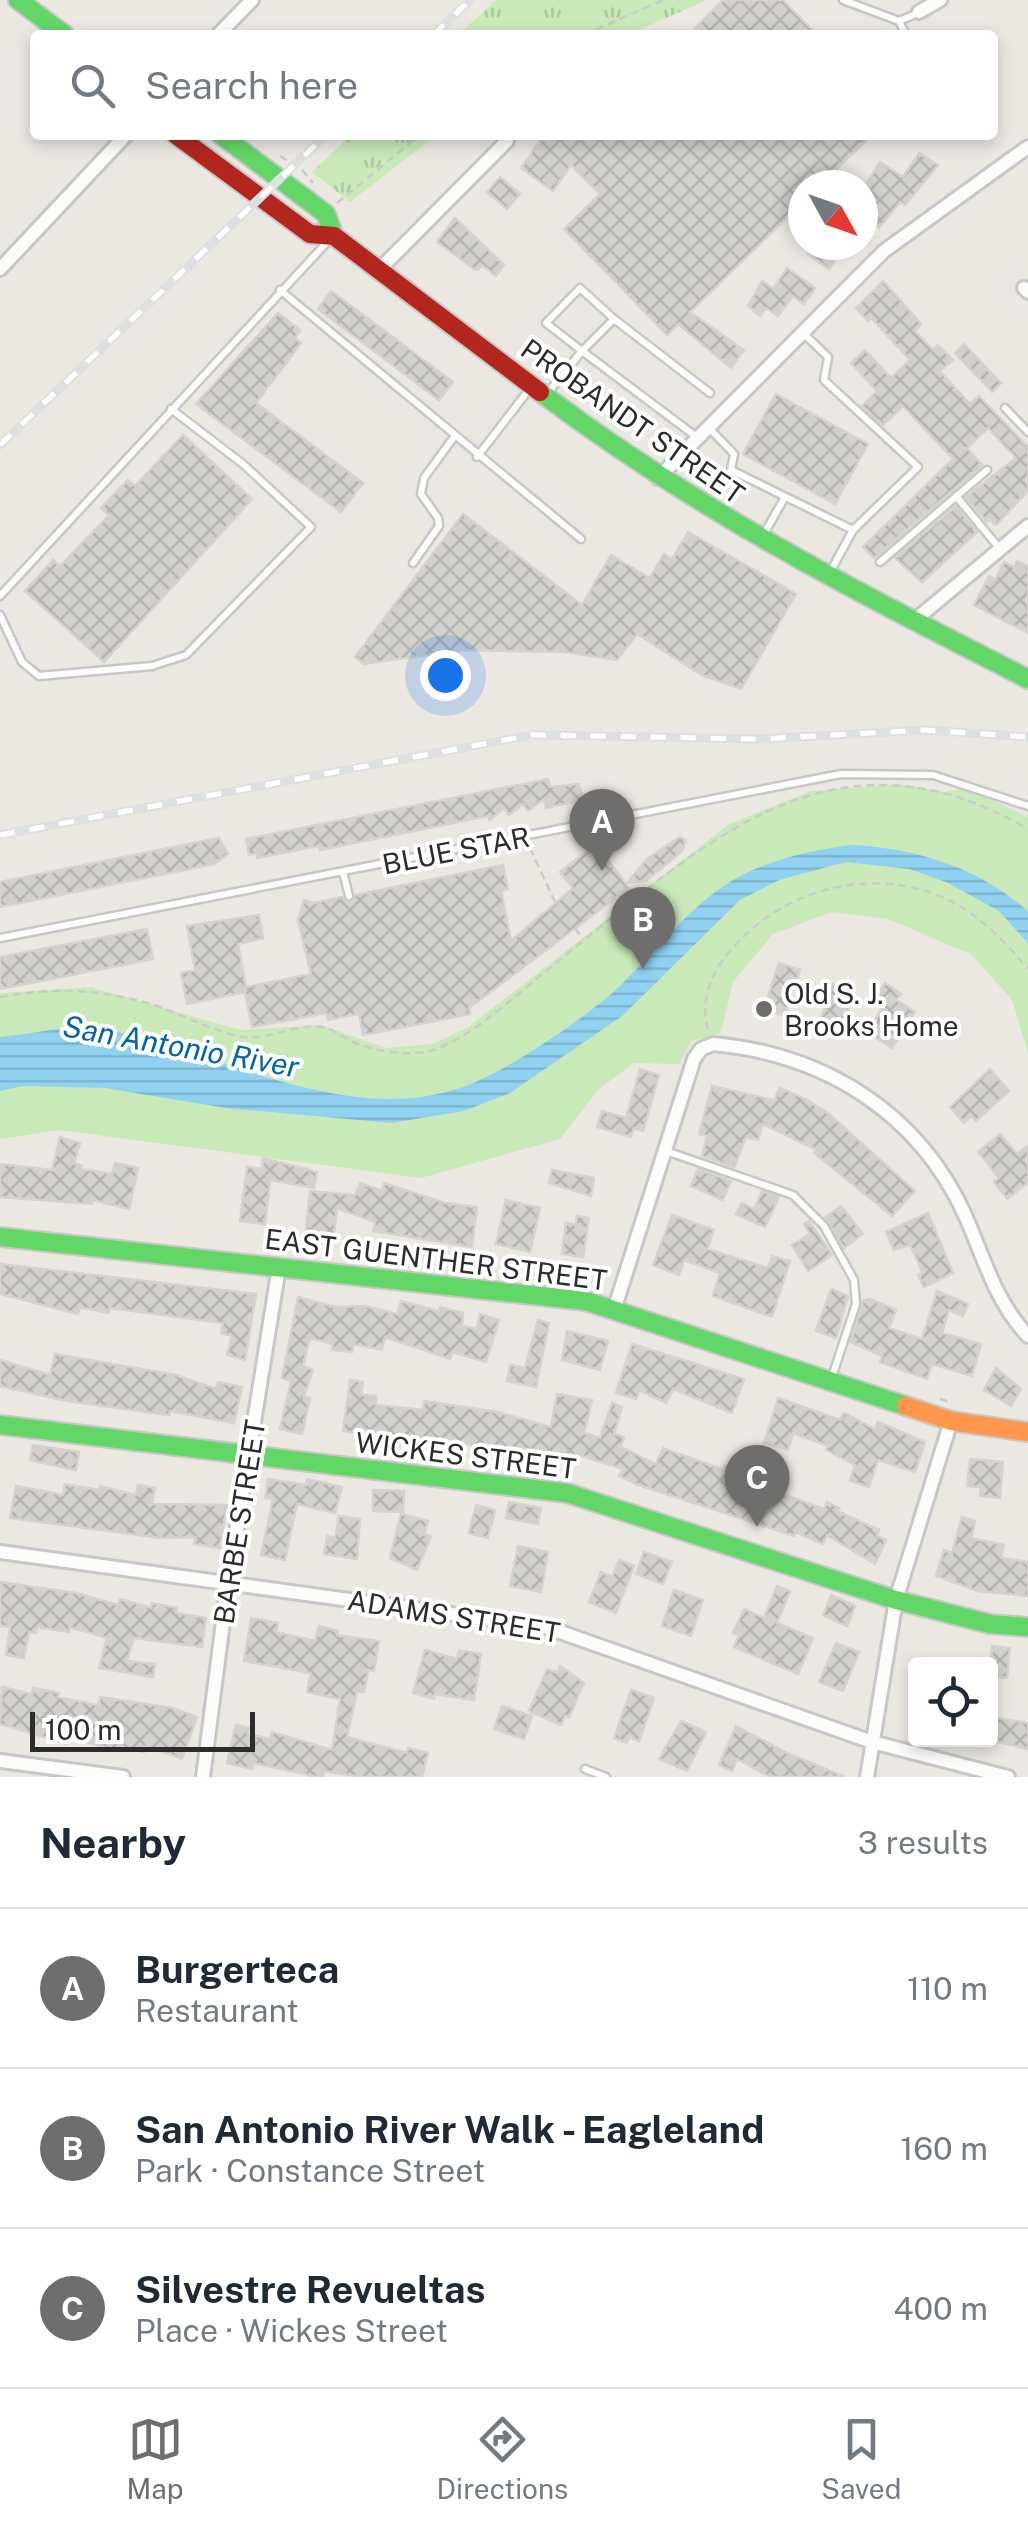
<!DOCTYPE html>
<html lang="en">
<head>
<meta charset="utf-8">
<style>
  body { margin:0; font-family:"Public Sans",sans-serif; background:#f6f6f7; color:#1f2937 }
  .controls { position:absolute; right:30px; bottom:30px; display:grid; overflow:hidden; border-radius:10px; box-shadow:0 5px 15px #0003 }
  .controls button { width:90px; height:90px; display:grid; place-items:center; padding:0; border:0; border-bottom:2px solid #e0e1e3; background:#fff; color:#1f2937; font:50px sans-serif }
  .compass { position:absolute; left:788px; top:170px; width:90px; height:90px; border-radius:50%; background:#fff; box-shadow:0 5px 15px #0003; rotate:130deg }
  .scale { position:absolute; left:30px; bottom:25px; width:225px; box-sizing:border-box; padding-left:10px; border:5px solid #2c2c2c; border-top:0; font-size:28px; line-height:35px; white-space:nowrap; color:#2c2c2c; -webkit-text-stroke:8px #fff; paint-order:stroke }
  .you { position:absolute; left:445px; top:675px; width:35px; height:35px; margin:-25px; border:8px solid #fff; border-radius:50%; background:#1a73e8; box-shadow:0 0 0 15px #1a73e833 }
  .badge { display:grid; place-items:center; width:65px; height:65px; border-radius:50%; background:#6f6e6c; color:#fff; font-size:32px; font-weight:700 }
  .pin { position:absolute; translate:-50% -82px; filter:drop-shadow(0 2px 5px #0008) }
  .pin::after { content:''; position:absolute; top:52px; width:35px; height:30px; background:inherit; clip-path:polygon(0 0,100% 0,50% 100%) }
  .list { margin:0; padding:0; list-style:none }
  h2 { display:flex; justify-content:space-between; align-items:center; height:130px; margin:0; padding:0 40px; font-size:42px }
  h2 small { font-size:32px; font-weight:400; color:#747a83 }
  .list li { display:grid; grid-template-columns:65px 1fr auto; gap:30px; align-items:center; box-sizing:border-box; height:160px; padding:0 40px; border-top:2px solid #e0e1e3 }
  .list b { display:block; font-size:38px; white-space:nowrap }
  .list p { margin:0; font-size:32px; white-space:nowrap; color:#747a83 }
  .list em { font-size:32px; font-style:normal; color:#747a83 }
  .icon { flex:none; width:55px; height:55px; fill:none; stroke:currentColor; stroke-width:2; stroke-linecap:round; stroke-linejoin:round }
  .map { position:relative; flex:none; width:1028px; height:1777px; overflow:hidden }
  .search { position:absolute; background:#fff; box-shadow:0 5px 15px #0003; left:30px; right:30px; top:30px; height:110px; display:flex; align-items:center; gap:25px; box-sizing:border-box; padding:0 35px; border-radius:10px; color:#747a83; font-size:38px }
  .sheet { height:610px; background:#fff }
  nav { display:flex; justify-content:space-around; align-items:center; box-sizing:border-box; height:140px; border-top:2px solid #e0e1e3; background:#fff; font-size:28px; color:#747a83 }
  nav a { display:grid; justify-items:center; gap:5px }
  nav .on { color:#6f6e6c }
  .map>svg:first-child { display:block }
  .grass { fill:url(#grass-tufts) }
  .park { fill:#c9e9b9 }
  .water { fill:url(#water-rules) }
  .building { fill:url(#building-cross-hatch); stroke:#d6d3ce; stroke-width:2.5 }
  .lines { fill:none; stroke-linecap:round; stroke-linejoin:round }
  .lane-casing { stroke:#c8c7c7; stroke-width:11 }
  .street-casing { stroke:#c8c7c7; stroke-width:18 }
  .fast-casing { stroke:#c8c7c7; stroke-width:22 }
  .slow-casing { stroke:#c8c7c7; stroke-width:22 }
  .jam-casing { stroke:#c8c7c7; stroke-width:22 }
  .path { stroke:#cacac9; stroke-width:2.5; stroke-dasharray:8 5; stroke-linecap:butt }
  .lane { stroke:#fcfcfb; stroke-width:6 }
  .street { stroke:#fcfcfb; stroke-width:12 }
  .fast { stroke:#63d668; stroke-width:18 }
  .slow { stroke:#ff974d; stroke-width:18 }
  .jam { stroke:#b3261e; stroke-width:18 }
  .rail-casing { stroke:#dedfe0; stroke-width:9 }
  .rail { stroke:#fff; stroke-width:5; stroke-dasharray:15; stroke-linecap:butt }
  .poi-dot { fill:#6f6e6c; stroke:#fff; stroke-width:4 }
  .labels { text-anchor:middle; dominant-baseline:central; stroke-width:8; stroke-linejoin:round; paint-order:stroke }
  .street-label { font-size:28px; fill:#2c2c2c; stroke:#fff }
  .poi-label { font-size:28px; fill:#2c2c2c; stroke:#fff; text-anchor:start }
  .water-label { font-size:30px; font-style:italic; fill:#0364aa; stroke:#fff }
</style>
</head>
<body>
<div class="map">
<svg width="1028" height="1777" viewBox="0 0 1028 1777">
  <defs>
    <pattern id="grass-tufts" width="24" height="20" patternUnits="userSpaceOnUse" patternTransform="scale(2.5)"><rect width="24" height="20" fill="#c9e9b9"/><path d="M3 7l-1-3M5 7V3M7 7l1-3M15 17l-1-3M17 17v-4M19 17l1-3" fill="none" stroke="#adc89f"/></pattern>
    <pattern id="water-rules" width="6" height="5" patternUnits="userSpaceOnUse" patternTransform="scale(2.5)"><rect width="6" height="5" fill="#91d2f1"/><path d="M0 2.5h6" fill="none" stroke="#7db4cf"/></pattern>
    <pattern id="building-cross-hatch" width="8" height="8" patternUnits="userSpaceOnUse" patternTransform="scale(2.5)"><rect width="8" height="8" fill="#d3d1cd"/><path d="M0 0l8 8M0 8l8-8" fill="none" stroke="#b5b4b0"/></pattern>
  </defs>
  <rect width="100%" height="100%" fill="#ebe8e2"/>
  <!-- grass -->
  <path class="grass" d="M496 0H707L627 35H458Z
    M351 135H437L350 202 312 172Z"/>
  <!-- park -->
  <path class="park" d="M900 784 944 792 966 788 1028 817V1053L1012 1000 972 955 888 919 832 912 773 934 733 982 721 1033 692 1041 679 1064 634 1063 599 1089 560 1139 421 1178 59 1130 0 1139V993L90 987 241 1030 320 1025 387 1048 432 1044 467 1028 729 824 811 791Z"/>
  <!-- water -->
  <path class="water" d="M852 845C916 848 979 868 1028 911V943L999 911 946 882 909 869 846 862 779 880 740 900 622 1016 510 1093 464 1111 391 1123 226 1108 105 1088 23 1086 0 1091V1037C36 1033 77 1023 113 1031 225 1054 351 1130 468 1085 510 1069 587 1017 620 986 656 951 687 909 730 882 766 860 811 850 852 845Z"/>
  <!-- building -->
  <path class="building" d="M723 0H783L817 35H688Z
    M544 135H872L820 185H803V202L690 312 744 350 731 368 678 324 667 335 564 229 600 194 571 165 553 191 521 168Z
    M919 153 938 165 905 205 900 202 879 228 875 224 863 242V189L880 162 903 177Z
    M500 177 520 194 507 209 487 192Z
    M455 218 504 265 496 276 483 266 476 270 437 242Z
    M814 245H846L829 269 808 254Z
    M787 268 815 288 804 304 793 296 778 316 766 308 760 316 748 306 762 281 773 289Z
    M883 281 921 324 915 331 933 350 938 345 953 360 940 371 970 404 979 396 1028 447V491L996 525 989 519 987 522 966 497 1016 458 988 428 967 448 982 465 874 558 863 547 953 459 903 406 883 425 862 406 877 391 851 363 865 350 891 378 910 360 871 318 868 321 856 308Z
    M331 291 453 382 439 400 318 309Z
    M278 313 300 330 295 338 301 343 256 403 363 483 341 512 196 404Z
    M964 344 1001 383 992 392 955 353Z
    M776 394 868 444 835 504 743 454Z
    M183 435 252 499 104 662 25 591 53 560 60 566 109 515 101 508 128 480 135 486Z
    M956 506 977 532 922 582 895 558Z
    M463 514 582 605 611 555 650 578 664 554 672 559 688 532 796 594 741 689 702 675 637 634 617 660 565 652 463 650 364 664 355 657Z
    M1017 561 1028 566V633L974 605 989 576 995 580 1004 562 1014 567Z
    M548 779 550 787 579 784 583 800 546 808 544 799 528 811 523 804 509 815 504 808 490 820 488 816 320 850 319 846 257 858V853L249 855 246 839Z
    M680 837 685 840 683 850 646 881 627 883 647 859Z
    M219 838 228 854 214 864 0 907V882Z
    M596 844 629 888 469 1008 470 1014 363 1035 359 1014 328 1020 326 1013 252 1027 245 992 187 1004 181 973 195 970 187 926 259 915 263 938 238 944 246 987 311 974 298 920 304 900 314 903 342 897 350 903 356 895 503 865 508 889 501 891 511 941 573 888 560 872Z
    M147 929 153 959 0 989V957Z
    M779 963 800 970 784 1016 764 1009Z
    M885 983 901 994 896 1000 915 1012 892 1048 867 1032 886 1002 877 996Z
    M833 984 855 991 842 1028 820 1021Z
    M640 1069 659 1075 643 1131 634 1128 631 1137 597 1127 602 1111 626 1118Z
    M990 1069 1009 1091 976 1121 971 1116 964 1123 950 1107Z
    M712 1086 774 1100 780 1088 806 1099 829 1114 915 1191 892 1216 814 1153 817 1150 763 1124 758 1140 746 1137 734 1167 702 1156 707 1136 699 1134Z
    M1000 1134 1017 1154 1028 1146V1183L1007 1199 994 1182 999 1178 978 1152Z
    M60 1137 80 1143 74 1164 82 1165 81 1169 112 1174 115 1163 138 1168 129 1209 93 1200 92 1204 0 1197V1164L52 1170Z
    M263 1158 317 1172 314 1188 270 1180 265 1224 240 1221 247 1167 262 1169Z
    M698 1169 731 1181 723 1200 691 1186Z
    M552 1170 594 1178 591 1196 549 1183Z
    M360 1183 382 1191 384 1183 445 1203 477 1207 472 1247 373 1231 375 1222 337 1208 334 1234 306 1230 310 1191 355 1195Z
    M762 1191 779 1197 765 1227 736 1214 742 1203 754 1209Z
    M506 1200 540 1208 530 1252 496 1244Z
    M841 1206 863 1234 844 1248 825 1218Z
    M928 1213 953 1273 924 1287 918 1275 923 1273 910 1245 894 1250 886 1232Z
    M672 1215 714 1230 707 1249 768 1268 772 1256 790 1261 772 1317 713 1296 720 1273 684 1260 679 1275 653 1265Z
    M577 1216 589 1218 583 1257 562 1254 566 1223 576 1225Z
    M809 1221 832 1255 808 1271 792 1245 810 1234 804 1224Z
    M0 1264 256 1294 245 1360 227 1355 232 1336 221 1333 223 1323 110 1308 109 1313 80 1307 78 1314 0 1294Z
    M831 1289 848 1296 836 1338 816 1331Z
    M937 1291 968 1304 963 1316 949 1310 942 1333 981 1344 972 1376 932 1364 927 1379 880 1362 882 1356 851 1342 863 1301 870 1299 896 1310 889 1328 922 1339Z
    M298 1297 335 1307 365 1306 397 1314 401 1301 439 1311 440 1307 463 1313 462 1326 477 1329 480 1314 499 1320 486 1362 452 1352 450 1359 385 1337 382 1350 353 1344 352 1352 332 1350 333 1344 310 1338 303 1366 313 1370 304 1397 310 1398 302 1434 280 1429 291 1381 282 1378Z
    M538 1320 549 1323 536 1387 507 1381 510 1365 525 1368Z
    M567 1331 608 1341 600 1370 562 1360Z
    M632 1344 744 1379 732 1413 673 1389 666 1403 639 1390 636 1399 616 1393Z
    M55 1354 176 1375 216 1389 218 1382 242 1387 234 1423 170 1411 169 1415 67 1401 0 1386V1360L50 1375Z
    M996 1368 1021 1389 1011 1406 984 1390Z
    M350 1380 363 1382 361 1395 376 1396V1405L423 1410 424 1401 497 1412 551 1427 557 1394 592 1400 584 1433 600 1438 612 1403 622 1407 614 1434 624 1437 621 1447 656 1464 663 1448 724 1470 725 1466 777 1480 774 1491 824 1509 827 1502 839 1508 837 1511 879 1530 877 1536 886 1540 875 1564 827 1535 823 1544 795 1532 794 1536 636 1484 619 1476 623 1469 582 1456 509 1447 508 1452 441 1438 440 1444 343 1431Z
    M778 1398 840 1420 844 1413 875 1429 878 1422 925 1442 915 1472 878 1460 869 1487 850 1481 855 1465 826 1450 828 1446 793 1433 788 1450 764 1443Z
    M33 1445 79 1452 76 1470 30 1460Z
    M970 1459 1003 1462 1000 1498 980 1496 981 1487 967 1486Z
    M268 1479 306 1485 307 1479 342 1487 335 1513 297 1504 285 1560 261 1555 273 1499 265 1498Z
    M65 1484 99 1490 100 1486 136 1495 138 1485 155 1488 152 1504 227 1505 220 1548 194 1544 196 1537 161 1538 10 1518 16 1486 63 1495Z
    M373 1490 404 1491 403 1512 373 1511Z
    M509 1502 541 1508 538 1524 506 1518Z
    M476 1505 495 1510 488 1538 469 1533Z
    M401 1514 428 1521 424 1535 431 1536 417 1570 390 1558Z
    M339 1516 360 1519 357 1559 324 1554 327 1536 335 1538Z
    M962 1517 975 1521 971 1538 1004 1545 1001 1558 1028 1562V1596L978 1591 936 1576 944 1550 952 1553Z
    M518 1546 548 1552 541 1592 510 1586Z
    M644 1552 672 1562 663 1584 636 1574Z
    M619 1560 634 1566 616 1613 589 1602 601 1572 612 1577Z
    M0 1582 76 1593 118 1605 120 1599 151 1608 152 1603 177 1608 176 1613 206 1618 202 1647 134 1638 127 1661 155 1664 153 1677 99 1668 107 1638 70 1627 69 1632 37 1627 36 1633 29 1632 24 1658 6 1655 10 1627 0 1626Z
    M777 1586 790 1591 777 1623 813 1638 798 1674 734 1647 739 1635 733 1633 744 1609 764 1618Z
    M674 1590 703 1600 691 1636 662 1626Z
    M831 1595 855 1606 847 1626 823 1615Z
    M251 1618 278 1623 276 1632 315 1641 319 1626 338 1631 337 1635 379 1641 374 1671 368 1670 364 1692 357 1691 347 1737 407 1753 408 1748 428 1753 422 1777H361L324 1771 323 1777H317L254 1763 252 1769 227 1763 236 1725 249 1728 248 1734 270 1739 272 1732 332 1750 337 1719 340 1699 307 1692 311 1673 244 1661Z
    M836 1643 859 1652 843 1691 819 1682Z
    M992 1646 1010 1648 1007 1678 990 1677Z
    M425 1650 457 1659 459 1650 481 1654 474 1700 435 1694 434 1699 413 1693Z
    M560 1666 584 1683 569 1717 565 1716 561 1725 529 1711 547 1669 558 1673Z
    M2 1687 32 1694 33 1688 59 1693 58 1697 98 1705 100 1697 172 1708 197 1717 182 1759 146 1746 144 1752 119 1746 118 1751 68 1737 67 1744 0 1724Z
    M631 1690 654 1698 639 1741 629 1737 627 1743 614 1738Z
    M502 1706 532 1716 524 1739 494 1729Z
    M990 1717 1028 1723V1749L990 1740Z
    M681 1721 706 1732 687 1771 659 1759Z
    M736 1726 787 1753 845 1777H770L737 1759 732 1771 719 1765Z"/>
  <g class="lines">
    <defs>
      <path id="lane" d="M843 0 899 21 918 13
        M899 21 906 35
        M280 290 581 539
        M614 319 580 288 546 323 582 351 614 319 710 393
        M803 333 828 357 824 380 918 467 853 530
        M546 395 582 351 698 438
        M1005 408 1028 432
        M709 428 734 454 731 470 853 530 828 576
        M477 457 531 387
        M956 496 1000 549
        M761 539 785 497
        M880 562 987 470
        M413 563 439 526 438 518 421 494 424 478 454 437
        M0 596 329 240
        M0 615 22 662 39 676 152 666 186 655 311 527 243 464 171 409
        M343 872 349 896
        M0 938 841 774 933 775 1028 806
        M663 1150 793 1195 824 1226 854 1280 856 1304 831 1380
        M585 1769 606 1777"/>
      <path id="street" d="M919 12 940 0
        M218 35 252 0
        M0 269 126 135
        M380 269 507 141
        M1024 288 1028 292
        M658 478 884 251 1028 147
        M915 620 1028 526
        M615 1307 694 1059 701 1049 713 1044C824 1054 918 1112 965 1215 984 1258 995 1301 1028 1336
        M0 1552 546 1627 872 1742 1008 1777
        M0 1761 123 1777
        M203 1777 228 1583 279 1267
        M867 1777 896 1600 951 1421"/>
      <path id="fast" d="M18 0 65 35
        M221 135 326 214 334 236
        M540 392C698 511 853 590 1028 679
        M0 1237 586 1301 906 1406
        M0 1425 567 1493 896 1600 990 1624 1028 1627"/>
      <path id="slow" d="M906 1406 951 1421 1028 1432"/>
      <path id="jam" d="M176 135 310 234 334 236 540 392"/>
    </defs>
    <!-- lane casing -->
    <use href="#lane" class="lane-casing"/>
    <!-- street casing -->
    <use href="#street" class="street-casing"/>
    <!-- fast casing -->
    <use href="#fast" class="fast-casing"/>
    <!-- slow casing -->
    <use href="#slow" class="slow-casing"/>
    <!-- jam casing -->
    <use href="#jam" class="jam-casing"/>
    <!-- path -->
    <path class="path" d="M584 35 663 0
      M280 156 302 170 313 183
      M337 203 420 135
      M530 848 555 902
      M575 928 583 939
      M0 997C53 987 106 989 157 1006 185 1016 215 1032 243 1037 269 1041 299 1021 326 1028 335 1030 344 1038 353 1042 379 1052 414 1059 441 1047 478 1031 509 1001 540 976 690 857 824 710 1028 829
      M708 1029C700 1004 710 977 725 957 774 895 855 867 932 893 972 907 1001 937 1028 969
      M940 1399 949 1402"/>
    <!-- lane -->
    <use href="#lane" class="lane"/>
    <!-- street -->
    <use href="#street" class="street"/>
    <!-- fast -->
    <use href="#fast" class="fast"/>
    <!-- slow -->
    <use href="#slow" class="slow"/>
    <!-- jam -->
    <use href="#jam" class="jam"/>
    <defs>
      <path id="rail" d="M433 35 470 0
        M0 445 326 135
        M0 835 531 735 760 739 926 730 1028 737"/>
    </defs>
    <!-- rail casing -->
    <use href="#rail" class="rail-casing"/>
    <!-- rail -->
    <use href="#rail" class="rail"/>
  </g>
  <!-- markers -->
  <circle class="poi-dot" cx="764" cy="1009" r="10"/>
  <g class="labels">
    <!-- street labels -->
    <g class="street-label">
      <text transform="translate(633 421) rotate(35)">PROBANDT STREET</text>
      <text transform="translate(456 850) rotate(-11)">BLUE STAR</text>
      <text transform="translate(436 1259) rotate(7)">EAST GUENTHER STREET</text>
      <text transform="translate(466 1455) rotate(7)">WICKES STREET</text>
      <text transform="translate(239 1522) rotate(-81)">BARBE STREET</text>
      <text transform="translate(454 1616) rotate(9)">ADAMS STREET</text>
    </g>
    <!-- poi labels -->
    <g class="poi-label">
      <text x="784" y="993">Old S. J.<tspan x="784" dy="32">Brooks Home</tspan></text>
    </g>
    <!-- water labels -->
    <g class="water-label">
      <text transform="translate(181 1046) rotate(10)">San Antonio River</text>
    </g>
  </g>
</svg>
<div class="controls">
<button><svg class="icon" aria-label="locate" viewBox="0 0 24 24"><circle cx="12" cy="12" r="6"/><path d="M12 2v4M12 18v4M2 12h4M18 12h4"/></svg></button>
</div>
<svg class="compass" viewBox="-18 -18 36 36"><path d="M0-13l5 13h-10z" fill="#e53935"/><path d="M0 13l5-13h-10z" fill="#747a83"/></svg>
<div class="scale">100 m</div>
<div class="you"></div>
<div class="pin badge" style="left:602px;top:871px">A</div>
<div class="pin badge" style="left:643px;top:969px">B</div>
<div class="pin badge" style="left:757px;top:1527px">C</div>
<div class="search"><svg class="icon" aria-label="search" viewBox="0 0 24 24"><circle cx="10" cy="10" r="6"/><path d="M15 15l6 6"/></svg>Search here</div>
</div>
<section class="sheet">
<h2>Nearby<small>3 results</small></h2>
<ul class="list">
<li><span class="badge">A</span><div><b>Burgerteca</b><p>Restaurant</p></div><em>110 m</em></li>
<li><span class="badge">B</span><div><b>San Antonio River Walk - Eagleland</b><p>Park · Constance Street</p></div><em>160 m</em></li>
<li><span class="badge">C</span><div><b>Silvestre Revueltas</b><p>Place · Wickes Street</p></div><em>400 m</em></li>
</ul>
</section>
<nav>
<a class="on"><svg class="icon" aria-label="map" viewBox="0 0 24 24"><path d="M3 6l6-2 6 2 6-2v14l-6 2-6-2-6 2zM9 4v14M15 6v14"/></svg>Map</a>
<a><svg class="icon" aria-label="directions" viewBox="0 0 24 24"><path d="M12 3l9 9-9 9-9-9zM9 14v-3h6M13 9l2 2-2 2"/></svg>Directions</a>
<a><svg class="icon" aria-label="saved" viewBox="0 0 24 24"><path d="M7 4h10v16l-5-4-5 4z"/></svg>Saved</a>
</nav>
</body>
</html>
